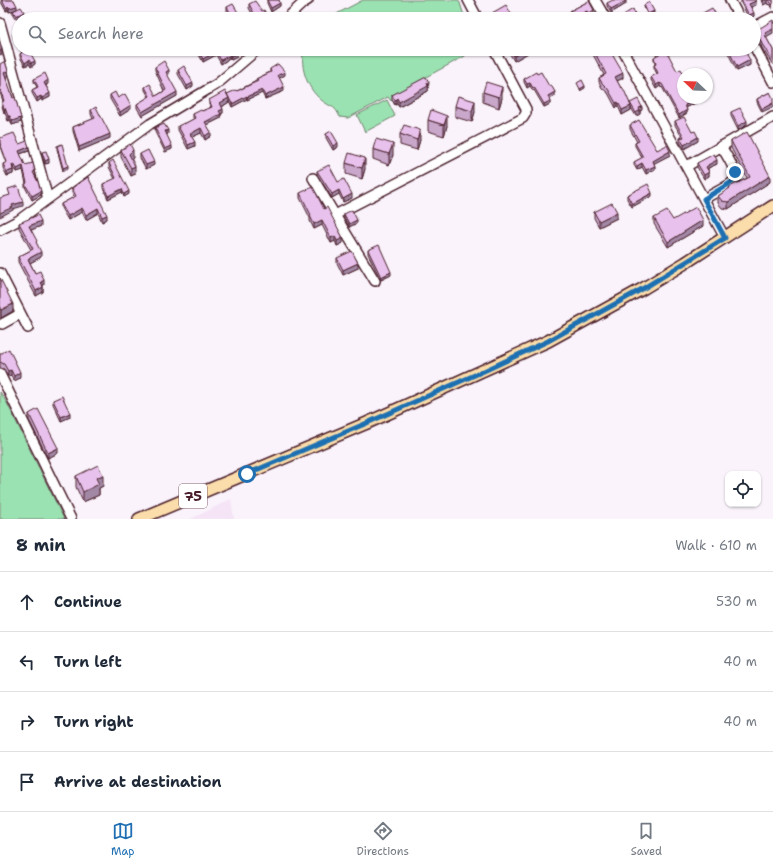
<!DOCTYPE html>
<html lang="en">
<head>
<meta charset="utf-8">
<style>
  body { margin:0; font-family:"Shantell Sans",sans-serif; background:#f2f2f3; color:#1f2937 }
  .controls { position:absolute; right:12px; bottom:12px; display:grid; overflow:hidden; border-radius:8px; box-shadow:0 1px 3px #0004 }
  .controls button { width:36px; height:36px; display:grid; place-items:center; padding:0; border:0; border-bottom:1px solid #e0e1e3; background:#fff; color:#1f2937; font:20px sans-serif }
  .compass { position:absolute; left:677px; top:68px; width:36px; height:36px; border-radius:50%; background:#fff; box-shadow:0 1px 3px #0004; rotate:293deg }
  .stop { position:absolute; width:12px; height:12px; margin:-9px; border:3px solid #1f6fb2; border-radius:50%; background:#fff }
  .stop.end { background:#1f6fb2; border-color:#fff; box-shadow:0 1px 4px #0008 }
  .list { margin:0; padding:0; list-style:none }
  h2 { display:flex; justify-content:space-between; align-items:center; height:52px; margin:0; padding:0 16px; font-size:17px }
  h2 small { font-size:13px; font-weight:400; color:#747a83 }
  .list li { display:grid; grid-template-columns:26px 1fr auto; gap:12px; align-items:center; box-sizing:border-box; height:60px; padding:0 16px; border-top:1px solid #e0e1e3 }
  .list b { display:block; font-size:15px; white-space:nowrap }
  .list em { font-size:13px; font-style:normal; color:#747a83 }
  .icon { flex:none; width:22px; height:22px; fill:none; stroke:currentColor; stroke-width:2; stroke-linecap:round; stroke-linejoin:round }
  .map { position:relative; flex:none; width:773px; height:519px; overflow:hidden }
  .search { position:absolute; background:#fff; box-shadow:0 1px 3px #0004; left:12px; right:12px; top:12px; height:44px; display:flex; align-items:center; gap:10px; box-sizing:border-box; padding:0 14px; border-radius:22px; color:#747a83; font-size:15px }
  .sheet { height:292px; background:#fff }
  nav { display:flex; justify-content:space-around; align-items:center; box-sizing:border-box; height:56px; border-top:1px solid #e0e1e3; background:#fff; font-size:11px; color:#747a83 }
  nav a { display:grid; justify-items:center; gap:2px }
  nav .on { color:#1f6fb2 }
  .map>svg:first-child { display:block }
  .built { fill:#f5e4f6 }
  .green { fill:#9ae2b1; stroke:#72806e }
  .lines { fill:none; stroke-linecap:round; stroke-linejoin:round }
  .minor-casing { stroke:#4a1f2b; stroke-width:12 }
  .major-casing { stroke:#4a1f2b; stroke-width:14 }
  .minor { stroke:#fff; stroke-width:9 }
  .major { stroke:#fbddab; stroke-width:11 }
  .wall { fill:#c8a7cb; stroke:#4a1f2b }
  .shaded-wall { fill:#a288a5; stroke:#4a1f2b }
  .building { fill:#e8c2ec; stroke:#4a1f2b }
  .route { stroke:#1f6fb2; stroke-width:5 }
  .labels { text-anchor:middle; dominant-baseline:central; stroke-width:4; stroke-linejoin:round; paint-order:stroke }
  .shield { fill:#fff; stroke:#80626b; stroke-width:1 }
  .shield-label { font-size:14px; font-weight:bold; fill:#4a1f2b }
</style>
</head>
<body>
<div class="map">
<svg width="773" height="519" viewBox="0 0 773 519">
  <rect width="100%" height="100%" fill="#faf3fb"/>
  <filter id="ink" filterUnits="userSpaceOnUse"><feTurbulence type="fractalNoise" baseFrequency=".025" numOctaves="2"/><feDisplacementMap in="SourceGraphic" scale="8" xChannelSelector="R" yChannelSelector="G"/><feConvolveMatrix kernelMatrix="1 2 1 2 8 2 1 2 1" color-interpolation-filters="sRGB"/></filter>
  <g filter="url(#ink)">
    <!-- built -->
    <path class="built" d="M231 499 234 519H190L201 514Z"/>
    <!-- green -->
    <path class="green" d="M363 0H458L460 3 465 19H327Z
      M304 49H469L465 56 426 77V83L429 87 427 88 428 91 399 107 397 104 395 105 392 100 391 101 388 97 348 118 340 117C334 105 334 109 324 102 308 91 299 68 304 49Z
      M387 100 395 116 365 132 357 115Z
      M0 392 7 403 64 519H0Z"/>
    <g class="lines">
      <defs>
        <path id="minor" d="M468 0 478 19
          M595 0 606 19
          M730 0 740 19
          M286 19 303 3 308 0
          M0 23 48 199
          M754 27 773 17
          M754 46 773 82
          M622 49 725 238
          M687 166 773 117
          M313 178 335 215
          M704 199C710 195 734 184 735 178 737 171 725 153 721 146
          M0 230 19 220 150 124 217 84 258 49
          M0 273 28 328
          M375 281 335 215 523 118 526 113V109L494 49
          M2 324 20 314
          M0 374 71 519"/>
        <path id="major" d="M139 519 367 423 548 341 644 288 685 263 773 206"/>
      </defs>
      <!-- minor casing -->
      <use href="#minor" class="minor-casing"/>
      <!-- major casing -->
      <use href="#major" class="major-casing"/>
      <!-- minor -->
      <use href="#minor" class="minor"/>
      <!-- major -->
      <use href="#major" class="major"/>
    </g>
    <!-- wall -->
    <path class="wall" d="M1 0H14L17 9 9 12 8 10 6 11 1 2Z
      M267 0H279L280 6 271 12 267 3Z
      M741 0 756 5 751 7 754 16 749 19 741 3Z
      M761 0H773L772 9 769 4 768 5 767 3 763 5Z
      M589 1 594 14 588 17 587 15 579 19H572L570 15V11Z
      M607 3 626 4 611 13 607 6Z
      M249 4 267 19H255L249 8Z
      M644 5 654 13 648 16 644 7Z
      M227 7 242 19H232L227 11Z
      M13 11 24 15 16 19 13 15Z
      M492 13 514 19H492Z
      M19 29V48L13 37V33Z
      M757 30 766 37 773 50V65L762 48 757 34Z
      M20 49H28L35 64 31 67 29 64 25 66 20 57V54L22 52Z
      M235 49 237 57 231 60 230 58 221 64 216 55 203 62 198 53V50Z
      M507 49H528V53L514 61Z
      M590 49H609L623 78 617 81 630 104 642 110 640 111V114L636 116 631 108V110L622 115 618 106 616 108 608 93 602 88 599 82V78L604 75Z
      M726 49H745L750 65 737 71Z
      M654 57 683 90 678 92 682 100 697 102 686 108 687 113 679 118 662 87 661 88 660 86 656 89 651 80V77L657 74 654 68V65L655 64 654 60Z
      M0 64 8 76 6 77 21 122 12 125 10 120 8 121 5 113H4L2 106V102L3 101 0 93Z
      M155 67 169 74 167 75 177 96 142 116 137 108V104L149 97 145 90V87L156 96 164 91 155 70Z
      M270 69 285 75 279 78 284 91 265 99 262 93 247 100V99L232 107 229 101V102L222 107 223 113 221 114V118L207 125 211 136 205 140 201 133 192 137 195 146 188 149 178 130V126L184 124 194 119 193 118V114L202 111 211 107 209 104V100L237 91 256 81V79L270 72Z
      M178 70 193 86 187 90 178 74Z
      M537 74 549 86 555 96 549 99 550 104 544 107 534 90 533 91 530 86 527 88 524 82V79Z
      M34 79 48 84 46 85 50 97 42 101 41 99 37 102 32 93V90L37 87 34 82Z
      M428 87V91L399 107 397 104 395 105 392 100V95L429 87Z
      M483 92 502 98 499 108 483 102Z
      M770 92 762 112 757 102V99Z
      M110 95 118 98 131 109 120 116 110 99Z
      M455 106 475 112 472 122 455 117Z
      M91 110 110 138 79 151 73 131V127L93 119 91 114Z
      M731 112 747 125 738 130 731 116Z
      M428 120 447 126 444 136 428 131Z
      M675 121 692 132 698 141 684 149 680 142V138L682 137 675 125Z
      M630 125 657 150 670 155 654 163 655 169 646 174 642 167 637 170 634 165V162L642 158 635 146V143L637 142 630 129Z
      M155 128 168 134H166L172 149 165 152 155 132Z
      M326 134 338 147 333 150 326 138Z
      M400 134 420 140 417 150 400 145Z
      M0 138 19 144 29 151 20 154 25 165 35 175V176L41 195 32 200 25 187V184H26L23 170 17 172 14 168H13V174L7 176 3 168V164L6 163 0 147Z
      M731 141 770 182 728 209 722 208 718 203V196L729 189V187L747 178 731 148Z
      M57 146 68 169 63 171 57 149Z
      M373 149 393 155 389 165 373 159Z
      M121 150 133 158 131 159 135 174 131 176 121 157Z
      M42 152 49 163 45 164 42 156Z
      M140 154 154 165 146 169 140 158Z
      M109 163 129 194 124 197 122 192 108 199 103 188V184L115 179 109 167Z
      M346 163 365 169 362 179 346 174Z
      M697 163 717 164 708 168V170L709 176 704 179 697 167Z
      M317 171 338 182 352 198 343 202 339 194 332 198 317 174Z
      M88 177 107 219 102 222 98 213 86 220 82 212 68 220 61 208V204L74 197 72 192V188Z
      M300 193 324 209 343 243 337 246 335 241 331 243 322 225 314 229 310 221V218L300 198Z
      M627 195 652 196 632 207 627 199Z
      M594 212 617 218 599 227 594 218Z
      M344 214 357 223 349 227 344 217Z
      M654 218 673 220 703 226 668 247 654 224Z
      M19 223 41 226 31 230 37 245 41 257 30 263 35 273 44 285 43 286V292L36 296 18 262V257L31 250 19 228Z
      M368 250 391 275 381 280 368 254Z
      M337 258 358 268 343 275 337 263Z
      M0 278 13 311 1 318 0 316Z
      M0 354 20 378 14 381 11 375 8 376 4 369 0 368Z
      M53 400 70 417 61 421 53 404Z
      M29 414 58 453 48 458 29 420Z
      M76 476 103 486 99 488V495L83 502 76 487Z"/>
    <!-- shaded-wall -->
    <path class="shaded-wall" d="M764 0H767V3L763 5V1Z
      M626 1V4L611 13V9Z
      M756 1V5L749 8V4Z
      M280 3V6L271 12V8Z
      M8 6V10L6 11V8Z
      M17 6V9L9 12V8Z
      M594 10V14L588 17V14Z
      M587 11V15L579 19H574V18Z
      M654 11V13L648 16V14Z
      M24 12V15L16 19V16Z
      M754 13V16L749 19V15Z
      M267 16V19H262Z
      M773 29V33L766 37 765 40V33Z
      M527 49H528V53L514 61V56Z
      M2 50V54L0 55V51Z
      M216 52V55L203 62V59Z
      M237 53V57L231 60V56Z
      M230 55V58L221 64V60Z
      M29 60V64L25 66V63Z
      M750 60V65L737 71V67Z
      M35 61V64L31 67V63Z
      M169 70V74L166 76V72Z
      M8 71V76L4 77V73Z
      M285 72V75L278 79V75Z
      M623 73V78L615 82V77Z
      M48 80V84L44 86V83Z
      M429 82 428 91 399 107V102Z
      M193 83V86L187 90V86Z
      M530 83V86L527 88V84Z
      M660 83V86L656 89V85Z
      M585 86V88L580 91V89Z
      M683 86V90L677 93V90Z
      M284 87V91L265 99V96Z
      M502 87V98L499 108V97Z
      M262 90V93L247 100V97Z
      M177 92V96L142 116V112Z
      M555 92V96L548 100V96Z
      M50 93V97L42 101V98Z
      M41 96V99L37 102V98Z
      M247 96V99L232 107V104Z
      M229 98V102L220 108V103Z
      M397 98V104L395 105V100Z
      M697 98V102L685 108V105Z
      M475 101V112L472 122V111Z
      M550 101V104L544 107V104Z
      M618 102V106L616 108V103Z
      M773 103V107L762 112V109Z
      M131 105V109L120 116V112Z
      M631 106V110L622 115V110Z
      M642 107V110L640 111V114L636 116V113L639 108Z
      M5 108V113H4V109Z
      M223 109V113L219 115V111Z
      M687 110V113L679 118V115Z
      M221 114V118L205 126V122Z
      M8 116H10V120L8 121Z
      M447 116V126L444 136V125Z
      M21 118V122L12 125V121Z
      M747 121V125L738 130V126Z
      M201 128V133L190 138V134Z
      M168 130V134L165 135V131Z
      M420 130V140L417 150V140Z
      M211 132V136L205 140V136Z
      M110 134V138L79 151V147Z
      M698 137V141L684 149V145Z
      M195 142V146L188 149V145Z
      M338 143V147L333 150V146Z
      M393 144V155L389 165V154Z
      M172 146V149L165 152V149Z
      M29 147V151L19 154V151Z
      M133 150V158L129 162V154Z
      M670 151V155L653 164V161Z
      M365 158V169L362 179V168Z
      M49 159V163L45 164V161Z
      M717 160V164L708 168V170L706 171V167L708 165Z
      M154 162V165L146 169V165Z
      M642 163V167L637 170V166Z
      M14 164V168H12V165Z
      M23 166V170L17 172V169Z
      M68 166V169L63 171V168Z
      M135 166V174L131 176V168Z
      M655 166V169L646 174V170Z
      M13 170V174L7 176V172Z
      M709 172V176L704 179V175Z
      M770 176V182L728 209V202Z
      M122 189V192L108 199V196Z
      M339 190V194L332 198V194Z
      M41 191V195L32 200V196Z
      M129 191V194L124 197V194Z
      M652 193V196L632 207V204Z
      M352 194V198L343 202V199Z
      M23 202V206L13 209V210L0 217V213L12 205Z
      M82 208V212L68 220V216Z
      M98 208V213L86 220V215Z
      M617 212V218L599 227V221Z
      M107 215V219L102 222V217Z
      M322 220V225L314 229V224Z
      M357 220V223L349 227V224Z
      M703 220V226L668 247V242Z
      M41 221V226L29 231V226Z
      M335 236V241L331 243V238Z
      M343 238V243L337 246V241Z
      M41 252V257L28 264V259Z
      M358 263V268L343 275V270Z
      M391 272V275L381 280V277Z
      M44 280V285L41 287V282Z
      M43 287V292L36 296V291Z
      M13 304V311L1 318V310Z
      M11 370V375L8 376V371Z
      M20 372V378L14 381V376Z
      M70 413V417L61 421V417Z
      M58 448V453L48 458V453Z
      M103 475V486L99 488V495L83 502V492L96 478Z"/>
    <!-- building -->
    <path class="building" d="M2 0H14L17 6 9 8 8 6 6 8Z
      M267 0H279L280 3 271 8Z
      M613 0H626V1L611 9 607 3Z
      M741 0H755L756 1 749 4 754 13 749 15Z
      M769 0H773V4L772 5Z
      M255 1 262 11 264 10 267 16 262 19H257L249 4Z
      M589 1 594 10 588 14 587 11 574 18 570 11Z
      M649 2 654 11 648 14 644 5Z
      M233 4 242 19H233H234L227 7Z
      M506 5 514 19H495L492 13Z
      M21 7 24 12 16 16 13 11Z
      M712 8 718 18 704 19 701 14Z
      M633 9 637 19H627L625 14Z
      M773 20V29L765 33 766 35H765L773 50V61L762 44 757 30Z
      M19 29V44L13 33Z
      M0 45H1L2 50 0 51Z
      M22 49H28L35 61 31 63 29 60 25 63 20 54 23 52Z
      M200 49H235L237 53 231 56 230 55 221 60 216 52 203 59 198 50Z
      M510 49H527L514 56Z
      M593 49H609L623 73 615 77 621 88 622 87 624 90 631 106 622 110 618 102 616 103 608 89 602 83 599 78 606 74Z
      M728 49H745L747 52 746 53 750 60 737 67Z
      M666 50 677 71 681 69 683 74V86L677 90 682 100 686 98H697L685 105 687 110 679 115 662 84H661L660 83 656 85 651 77 658 73 654 65 656 64 654 57Z
      M5 61 8 71 4 73 13 98 15 97 21 118 12 121 10 116H8L5 108 4 109 2 102 4 101 0 89V64Z
      M164 61 169 70 166 72 177 92 142 112 137 104 150 96 145 87 150 84 156 96 166 90 155 67Z
      M278 64 285 72 278 75 284 87 265 96 262 90 247 97V96L232 104 227 94 236 90 237 91 258 81 256 79 271 72 270 69Z
      M184 66 193 83 187 86 178 70Z
      M536 72 537 74 541 72 549 86 551 85 555 92 548 96 550 101 544 104 534 87 533 88 530 83 527 84 524 79Z
      M45 73 48 80 44 83 50 93 42 98 41 96 37 98 32 90 38 87 34 79Z
      M426 77 429 82 427 83 428 86 399 102 397 98 395 100 392 95Z
      M582 80 585 86 580 89 577 83Z
      M486 82 502 87 499 97 483 92Z
      M225 91 229 98 220 103 223 109 219 111 221 114 205 122 211 132 205 136 201 128 190 134 195 142 188 145 178 126 184 123V124L195 118 193 114 201 110 202 111 212 107 209 100Z
      M115 92 118 98 125 94 131 105 120 112 110 95Z
      M770 92 773 98V103L762 109 757 99Z
      M458 96 475 101 472 111 455 106Z
      M638 99 642 107 639 108 640 110 636 113 630 103Z
      M96 107 110 134 79 147 73 127 95 118 91 110Z
      M740 108 747 121 738 126 731 112Z
      M431 110 447 116 444 125 428 120Z
      M684 117 692 132 695 131 698 137 684 145 680 138 684 137 675 121Z
      M639 120 657 150 667 145 670 151 653 161 655 166 646 170 642 163 637 166 634 162 643 157 635 143 639 141 630 125Z
      M164 124 168 130 165 131 172 146 165 149 155 128Z
      M404 125 420 130 417 140 400 134Z
      M331 131 338 143 333 146 326 134Z
      M747 132 770 176 728 202 722 201 718 196 730 188 729 187 750 177 731 141Z
      M14 133 19 144 27 141 29 147 19 151 25 165 33 163 35 172H33L38 182 41 191 32 196 25 184 27 183 23 166 17 169 14 164 12 165 13 170 7 172 3 164 7 162 0 143V138Z
      M376 139 393 144 389 154 373 149Z
      M62 144 68 166 63 168 57 146Z
      M130 144 133 150 129 154 135 166 131 168 121 150Z
      M148 150 154 162 146 165 140 154Z
      M46 151 49 159 45 161 42 152Z
      M349 153 365 158 362 168 346 163Z
      M714 154 717 160 708 165V166L706 167 709 172 704 175 697 163Z
      M113 160 129 191 124 194 122 189 108 196 103 184 116 178 109 163Z
      M329 165 338 182 344 179 352 194 343 199 339 190 332 194 317 171Z
      M88 177 107 215 102 217 98 208 86 215 82 208 68 216 61 204 76 196 72 188Z
      M648 184 652 193 632 204 627 195Z
      M18 186 23 202 12 205 13 207 0 213V198L10 195 8 189Z
      M313 187 324 209 327 207 343 238 337 241 335 236 331 238 322 220 314 224 310 216 311 215 300 193Z
      M612 203 617 212 599 221 594 212Z
      M696 207 703 220 668 242 654 218 667 211 673 220Z
      M352 210 357 220 349 224 344 214Z
      M38 215 41 221 29 226 37 241 36 242 41 252 28 259 35 273 40 271 44 280 41 282 43 287 36 291 18 257 33 249 19 223Z
      M379 245 391 272 381 277 368 250Z
      M352 251 358 263 343 270 337 258Z
      M0 278 13 304 1 310 0 309Z
      M9 349 20 372 14 376 11 370 8 371 4 364 0 362V354Z
      M62 396 70 413 61 417 53 400Z
      M38 409 58 448 48 453 29 414Z
      M98 465 103 475 96 478 99 484 83 492 76 476Z"/>
  </g>
  <g class="lines" filter="url(#ink)">
    <!-- route -->
    <path class="route" d="M247 474 367 423 486 370 548 341 644 288 725 238 704 199 732 182 736 178 735 172"/>
  </g>
  <g class="labels">
    <!-- shield labels -->
    <rect class="shield" x="179" y="484" width="28" height="24" rx="3"/>
    <g class="shield-label">
      <text x="193" y="496">75</text>
    </g>
  </g>
</svg>
<div class="controls">
<button><svg class="icon" aria-label="locate" viewBox="0 0 24 24"><circle cx="12" cy="12" r="6"/><path d="M12 2v4M12 18v4M2 12h4M18 12h4"/></svg></button>
</div>
<svg class="compass" viewBox="-18 -18 36 36"><path d="M0-13l5 13h-10z" fill="#e53935"/><path d="M0 13l5-13h-10z" fill="#747a83"/></svg>
<div class="stop" style="left:247px;top:474px"></div>
<div class="stop end" style="left:735px;top:172px"></div>
<div class="search"><svg class="icon" aria-label="search" viewBox="0 0 24 24"><circle cx="10" cy="10" r="6"/><path d="M15 15l6 6"/></svg>Search here</div>
</div>
<section class="sheet">
<h2>8 min<small>Walk · 610 m</small></h2>
<ul class="list">
<li><svg class="icon" aria-label="ahead" viewBox="0 0 24 24"><path d="M12 20V5M6 11l6-6 6 6"/></svg><div><b>Continue</b></div><em>530 m</em></li>
<li><svg class="icon" aria-label="left" viewBox="0 0 24 24"><path d="M17 20v-9H6M10 6l-5 5 5 5"/></svg><div><b>Turn left</b></div><em>40 m</em></li>
<li><svg class="icon" aria-label="right" viewBox="0 0 24 24"><path d="M7 20v-9h11M14 6l5 5-5 5"/></svg><div><b>Turn right</b></div><em>40 m</em></li>
<li><svg class="icon" aria-label="arrive" viewBox="0 0 24 24"><path d="M6 21V4h12l-3 4 3 4H6"/></svg><div><b>Arrive at destination</b></div></li>
</ul>
</section>
<nav>
<a class="on"><svg class="icon" aria-label="map" viewBox="0 0 24 24"><path d="M3 6l6-2 6 2 6-2v14l-6 2-6-2-6 2zM9 4v14M15 6v14"/></svg>Map</a>
<a><svg class="icon" aria-label="directions" viewBox="0 0 24 24"><path d="M12 3l9 9-9 9-9-9zM9 14v-3h6M13 9l2 2-2 2"/></svg>Directions</a>
<a><svg class="icon" aria-label="saved" viewBox="0 0 24 24"><path d="M7 4h10v16l-5-4-5 4z"/></svg>Saved</a>
</nav>
</body>
</html>
